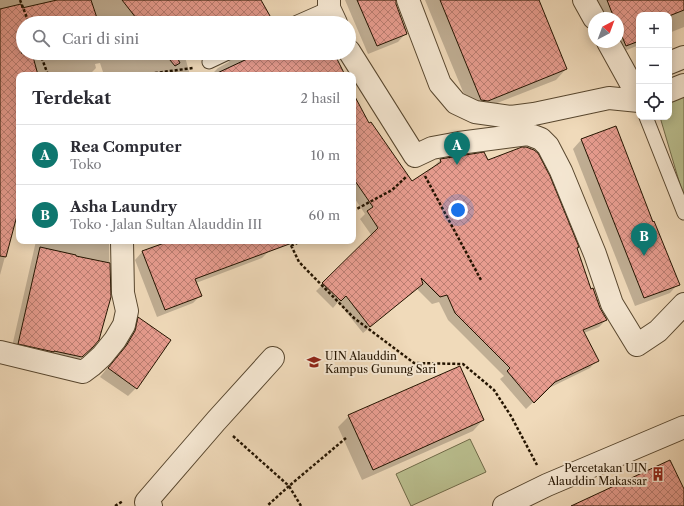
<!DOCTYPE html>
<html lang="id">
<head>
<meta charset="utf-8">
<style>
  body { margin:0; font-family:"Libre Caslon Text",serif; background:#f7f7f7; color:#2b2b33 }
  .controls { position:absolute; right:12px; top:12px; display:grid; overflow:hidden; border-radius:8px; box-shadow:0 2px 10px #0003 }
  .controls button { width:36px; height:36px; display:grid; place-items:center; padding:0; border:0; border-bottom:1px solid #e1e1e2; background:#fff; color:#2b2b33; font:20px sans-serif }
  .compass { position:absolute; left:588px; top:12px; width:36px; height:36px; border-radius:50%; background:#fff; box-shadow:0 2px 10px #0003; rotate:41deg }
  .you { position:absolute; left:458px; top:210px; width:14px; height:14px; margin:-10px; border:3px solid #fff; border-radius:50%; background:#1a73e8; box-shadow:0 0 0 6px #1a73e833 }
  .badge { display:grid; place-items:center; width:26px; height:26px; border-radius:50%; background:#0f766e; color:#fff; font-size:13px; font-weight:700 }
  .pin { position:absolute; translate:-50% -33px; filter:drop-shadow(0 1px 2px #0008) }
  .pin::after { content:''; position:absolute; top:21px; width:14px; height:12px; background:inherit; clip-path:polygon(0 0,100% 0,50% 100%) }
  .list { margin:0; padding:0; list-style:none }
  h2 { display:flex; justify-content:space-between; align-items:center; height:52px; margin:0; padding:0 16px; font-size:17px }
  h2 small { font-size:13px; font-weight:400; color:#7c7c81 }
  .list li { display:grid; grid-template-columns:26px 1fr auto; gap:12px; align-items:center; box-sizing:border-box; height:60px; padding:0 16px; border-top:1px solid #e1e1e2 }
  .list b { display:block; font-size:15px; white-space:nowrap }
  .list p { margin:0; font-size:13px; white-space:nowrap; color:#7c7c81 }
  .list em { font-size:13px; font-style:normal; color:#7c7c81 }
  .icon { flex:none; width:22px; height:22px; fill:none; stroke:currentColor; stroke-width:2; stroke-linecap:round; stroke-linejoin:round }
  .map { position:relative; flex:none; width:684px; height:506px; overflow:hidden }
  .search { position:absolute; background:#fff; box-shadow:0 2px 10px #0003; left:16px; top:16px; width:340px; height:44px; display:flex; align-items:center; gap:10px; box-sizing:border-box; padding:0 14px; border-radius:22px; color:#7c7c81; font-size:15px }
  .panel { position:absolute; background:#fff; box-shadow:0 2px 10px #0003; left:16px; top:72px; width:340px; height:172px; border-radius:8px }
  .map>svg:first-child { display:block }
  .park { fill:#babf8f; stroke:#6f6a48 }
  .shadow { fill:#0003 }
  .building { fill:url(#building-cross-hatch); stroke:#241400 }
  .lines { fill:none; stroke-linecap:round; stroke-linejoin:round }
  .service-casing { stroke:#57462e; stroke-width:15 }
  .minor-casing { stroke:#57462e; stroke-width:24 }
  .path { stroke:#241400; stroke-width:2.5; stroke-dasharray:3 2; stroke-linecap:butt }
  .service { stroke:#f5e7d2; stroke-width:13 }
  .minor { stroke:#f5e7d2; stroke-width:22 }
  .labels { text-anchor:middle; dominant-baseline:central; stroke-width:4; stroke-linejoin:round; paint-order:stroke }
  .poi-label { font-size:11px; fill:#241400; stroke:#f5e7d2; text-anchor:start }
</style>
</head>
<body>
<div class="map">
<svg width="684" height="506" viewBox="0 0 684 506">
  <defs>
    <pattern id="building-cross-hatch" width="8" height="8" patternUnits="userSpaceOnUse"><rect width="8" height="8" fill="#e79c8f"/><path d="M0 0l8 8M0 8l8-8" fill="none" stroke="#bb7e72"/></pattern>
  </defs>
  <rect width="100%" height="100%" fill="#f0daba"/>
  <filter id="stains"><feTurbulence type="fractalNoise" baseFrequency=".005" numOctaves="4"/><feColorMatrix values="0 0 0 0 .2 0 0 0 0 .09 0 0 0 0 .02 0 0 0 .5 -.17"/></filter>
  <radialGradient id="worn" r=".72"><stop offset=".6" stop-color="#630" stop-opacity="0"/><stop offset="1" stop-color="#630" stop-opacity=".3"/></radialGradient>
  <!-- park -->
  <path class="park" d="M684 96V198L660 117H669V103Z
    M470 439 486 472 411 506 396 474Z"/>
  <!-- shadow -->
  <path class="shadow" d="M0 0H171L177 23H23V53H184L190 75H104L100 63 95 64 96 68 89 75H19V99L0 106Z
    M345 0H395V5L406 33 398 42 368 54Z
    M425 0H538L566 69 556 80 477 111H471Z
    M595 0H684V27L669 33V15H639V45L617 54 618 18H603Z
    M201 53H216L204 59Z
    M223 53H336V59L344 75H211L218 68 229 62 228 58Z
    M353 95 369 125 411 183 433 167 440 160 483 153 487 162 576 248 590 291 606 320 599 327 584 333 597 360 590 368 547 389 526 409 500 379 504 376 448 320 439 302 432 304 417 289 363 333 338 302 333 308 316 291 372 236 360 219 365 214 353 196Z
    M19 115V221L15 220 0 275V117Z
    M615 127 653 223 678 284 670 293 635 306 573 149 581 140Z
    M36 241H109L110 297 84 355 74 364 11 351Z
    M172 241H267L270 250 262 258 196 283 200 296 193 303 157 317 135 260 142 252Z
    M139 318 136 388 128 396 100 377 117 356 127 341 130 327Z
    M349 416 483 420 473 431 362 480 338 427Z"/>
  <!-- building -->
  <path class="building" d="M57 0H91L98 21 94 23H23V52L21 53H32L38 75H19V208L6 257 0 256V9L21 4 22 8Z
    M122 0H261L274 23H140Z
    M357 0H396V4L407 34 377 46Z
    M440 0H539L567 69 488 101 481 100Z
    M607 0H684V10L669 16 639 15V41L626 46 618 27V18H614Z
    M164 53H175L180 63 175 66Z
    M260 53H337L339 58 337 59 345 75H213Z
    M353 93 369 123 371 122 412 181 441 162 440 159 484 152 488 160 522 147H526L534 150 538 153 550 176 579 247 577 248 591 289 593 288 600 308 607 320 583 330 599 361 555 382 534 403 507 371 510 368 455 313 447 295 440 297 421 278 423 284 370 327 346 296 341 301 322 283 378 228 367 211 373 207 353 178Z
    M616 126 653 222 654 221 680 285 644 298 581 139Z
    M170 241H292V243L195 279 202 296 165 310 142 251Z
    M40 247 76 255V256L110 263 111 297 99 340 93 347 82 357 54 351V352L18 344Z
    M138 317 171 340 137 389 108 368 126 346 135 331Z
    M460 366 484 420 373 470 348 415Z
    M670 460 684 489V506H571Z"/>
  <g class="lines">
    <defs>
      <path id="service" d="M295 23 329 8
        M209 62 228 53
        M646 117 684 213"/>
      <path id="minor" d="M329 0V8L336 23
        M408 0 440 84 456 103 475 112 511 117 534 114 609 98 639 101
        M584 0 594 18
        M608 42 629 80 639 99
        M349 51 415 156 432 148 459 143 528 134 541 139 548 146 561 171 595 254 612 304 637 345 658 331 684 304
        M669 63 684 57
        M669 91 684 85
        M0 352 83 372 91 366 102 356 115 340 124 325 127 311 123 293 122 241
        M151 506 146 502 216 421 273 358
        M504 506 547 485 684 427"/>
    </defs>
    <!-- service casing -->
    <use href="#service" class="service-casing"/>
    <!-- minor casing -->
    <use href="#minor" class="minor-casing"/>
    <!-- path -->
    <path class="path" d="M20 0 29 23
      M40 53 48 75H51
      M140 75 193 68
      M425 176 481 280
      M353 211 392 190 406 177
      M289 241 299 262 354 318 414 363 463 364 494 390 511 416 537 465
      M291 246 301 241
      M233 436 289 486 267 506
      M115 506 123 501
      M301 506 289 486 346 438"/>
    <!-- service -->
    <use href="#service" class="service"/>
    <!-- minor -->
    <use href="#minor" class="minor"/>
  </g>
  <!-- icons -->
  <defs>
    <symbol id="university-bare" viewBox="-9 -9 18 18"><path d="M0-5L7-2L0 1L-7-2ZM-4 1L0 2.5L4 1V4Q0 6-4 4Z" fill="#8f2418" stroke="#f5e7d2" stroke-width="2.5" paint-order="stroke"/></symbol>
    <symbol id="building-bare" viewBox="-9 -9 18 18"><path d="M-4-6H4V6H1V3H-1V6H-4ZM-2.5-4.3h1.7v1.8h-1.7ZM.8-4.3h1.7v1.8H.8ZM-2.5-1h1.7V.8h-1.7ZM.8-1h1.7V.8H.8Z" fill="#8f2418" stroke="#f5e7d2" stroke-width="2.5" paint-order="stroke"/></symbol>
  </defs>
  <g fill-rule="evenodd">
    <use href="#university-bare" x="304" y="352" width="20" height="20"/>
    <use href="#building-bare" x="648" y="464" width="20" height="20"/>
  </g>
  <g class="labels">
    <!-- poi labels -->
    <g class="poi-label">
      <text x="325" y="356">UIN Alauddin<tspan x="325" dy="13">Kampus Gunung Sari</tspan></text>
      <text x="647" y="468" text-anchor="end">Percetakan UIN<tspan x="647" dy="13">Alauddin Makassar</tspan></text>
    </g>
  </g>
  <rect width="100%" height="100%" filter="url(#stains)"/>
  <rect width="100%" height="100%" fill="url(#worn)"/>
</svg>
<div class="controls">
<button>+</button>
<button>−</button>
<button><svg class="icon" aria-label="locate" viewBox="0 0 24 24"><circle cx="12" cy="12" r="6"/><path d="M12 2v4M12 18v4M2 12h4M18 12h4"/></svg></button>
</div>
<svg class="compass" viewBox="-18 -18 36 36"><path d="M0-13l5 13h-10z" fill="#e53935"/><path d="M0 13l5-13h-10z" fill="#7c7c81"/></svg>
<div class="you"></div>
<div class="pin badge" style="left:457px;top:165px">A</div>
<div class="pin badge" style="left:644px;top:256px">B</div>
<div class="search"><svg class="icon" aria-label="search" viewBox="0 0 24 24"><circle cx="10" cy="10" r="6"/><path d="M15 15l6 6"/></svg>Cari di sini</div>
<section class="panel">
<h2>Terdekat<small>2 hasil</small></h2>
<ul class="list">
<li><span class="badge">A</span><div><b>Rea Computer</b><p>Toko</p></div><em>10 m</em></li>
<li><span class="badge">B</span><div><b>Asha Laundry</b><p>Toko · Jalan Sultan Alauddin III</p></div><em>60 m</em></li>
</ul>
</section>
</div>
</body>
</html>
